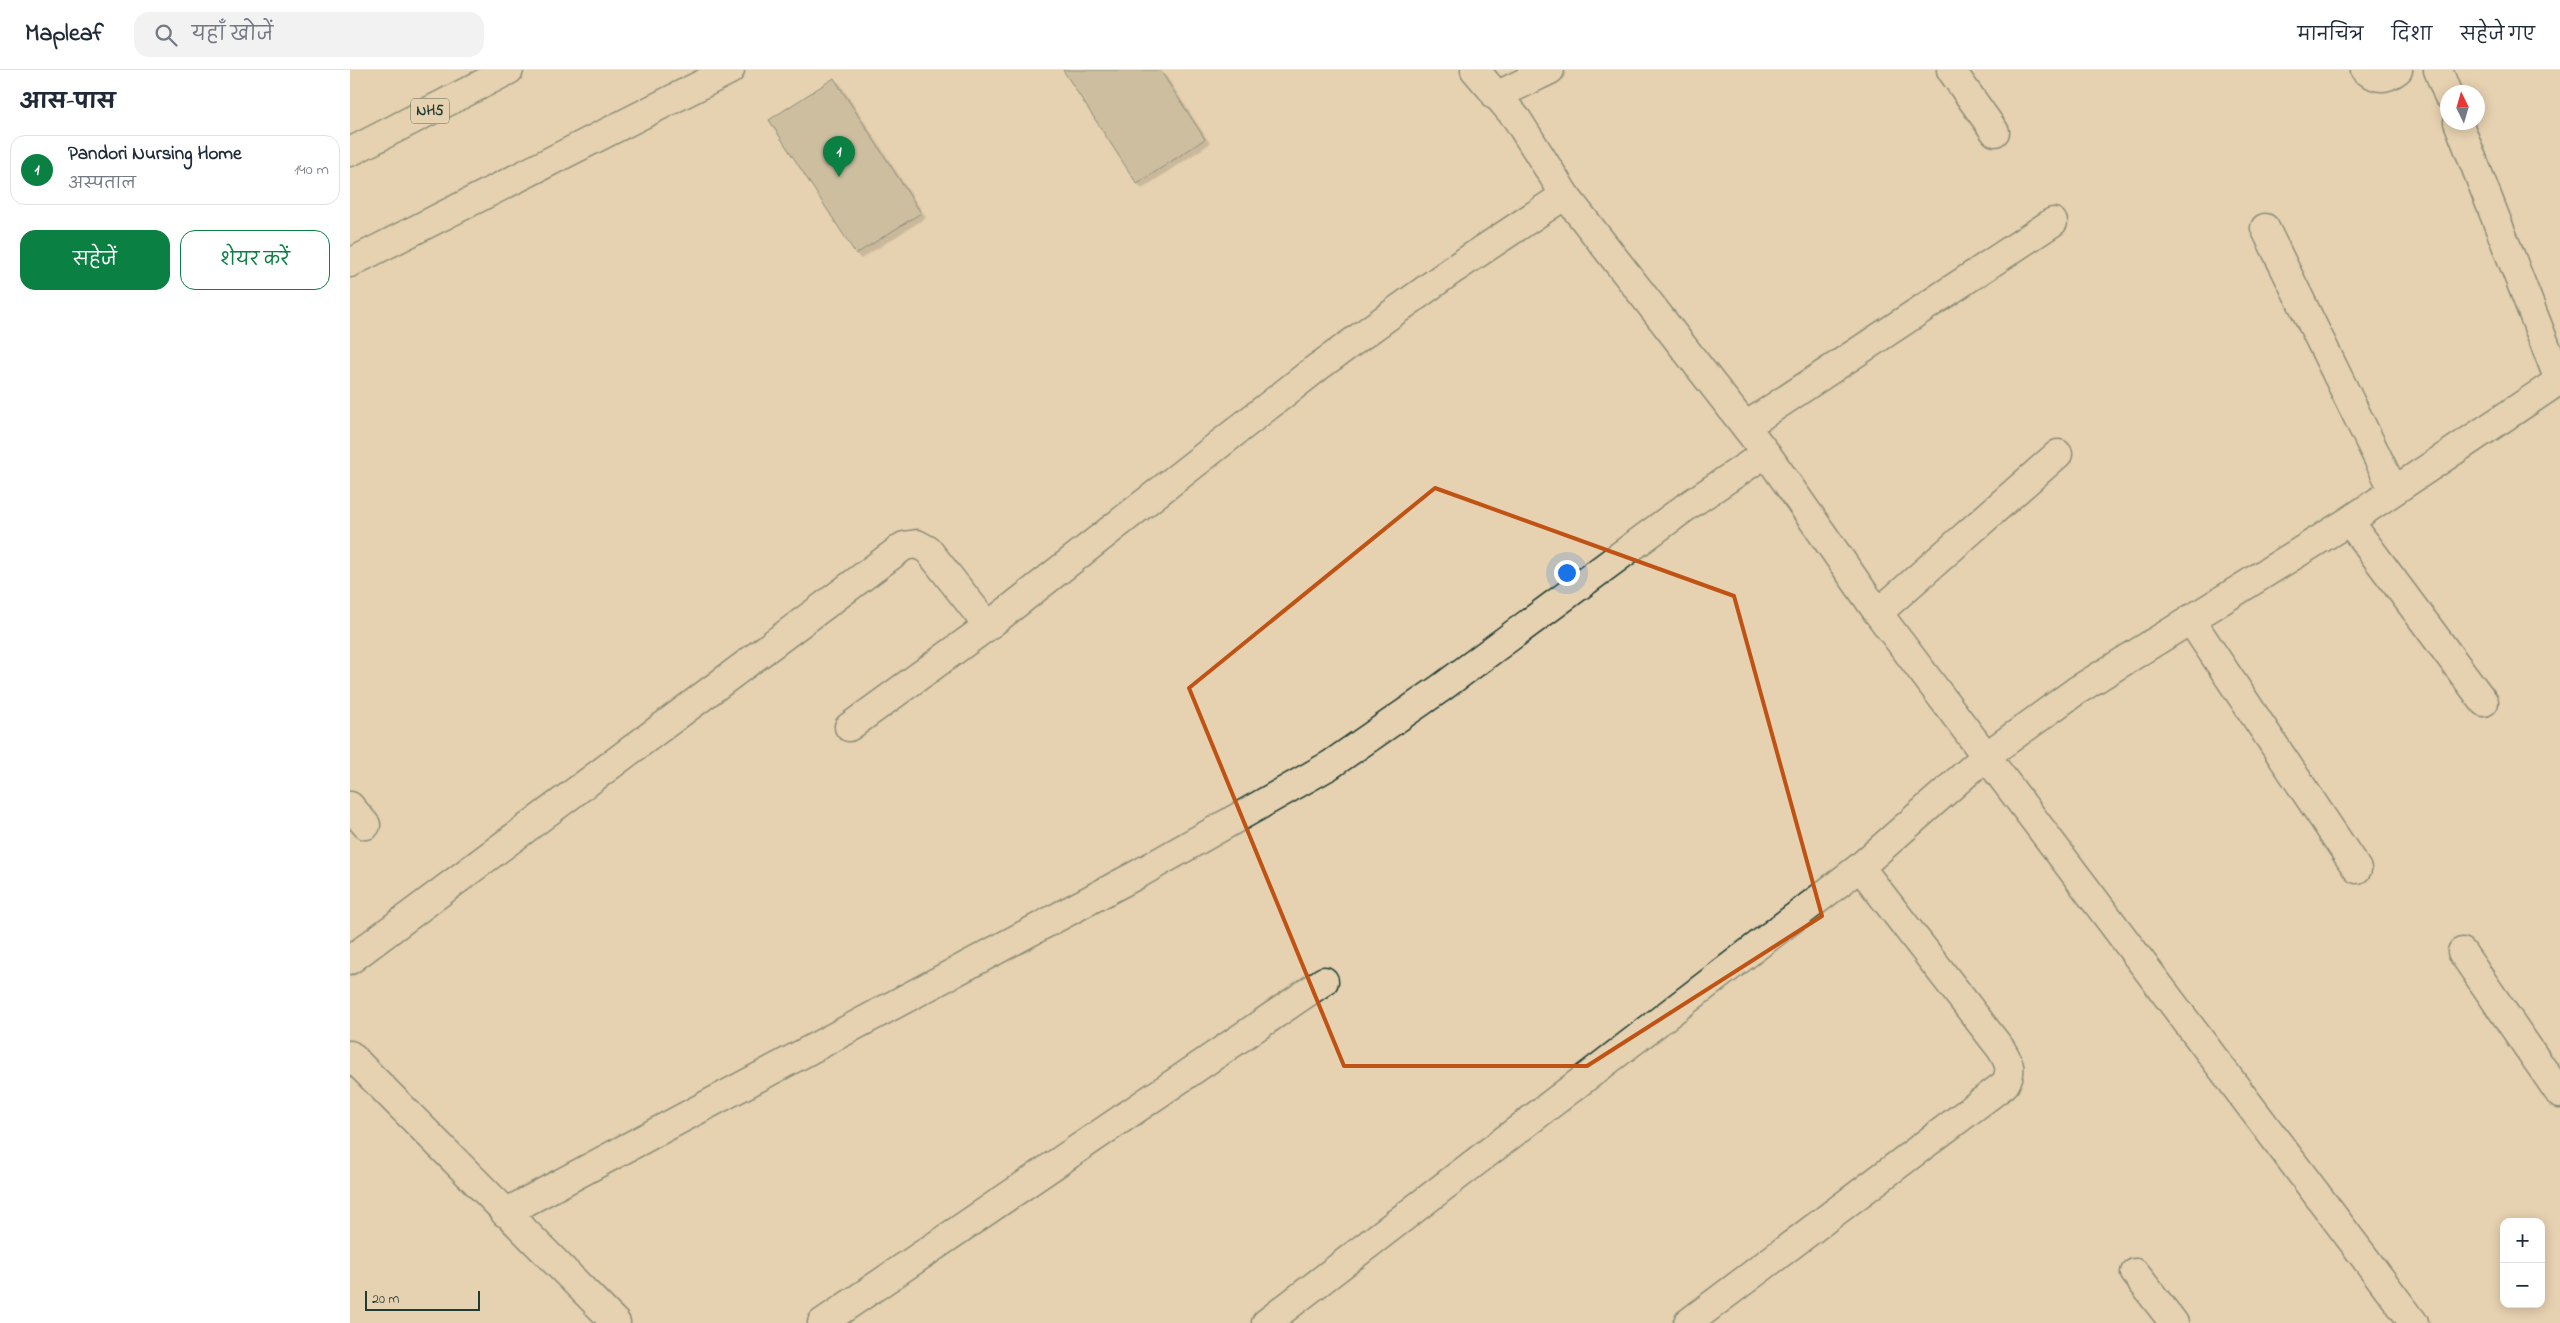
<!DOCTYPE html>
<html lang="hi">
<head>
<meta charset="utf-8">
<style>
  body { margin:0; font-family:"Indie Flower","Playpen Sans Deva",sans-serif; background:#f2f2f3; color:#1f2937 }
  .controls { position:absolute; right:15px; bottom:15px; display:grid; overflow:hidden; border-radius:10px; box-shadow:0 2px 12px #0003 }
  .controls button { width:45px; height:45px; display:grid; place-items:center; padding:0; border:0; border-bottom:1px solid #e0e1e3; background:#fff; color:#1f2937; font:25px sans-serif }
  .compass { position:absolute; left:2090px; top:15px; width:45px; height:45px; border-radius:50%; background:#fff; box-shadow:0 2px 12px #0003; rotate:355deg }
  .scale { position:absolute; left:15px; bottom:12px; width:115px; box-sizing:border-box; padding-left:5px; border:2px solid #1f3d34; border-top:0; font-size:14px; line-height:18px; white-space:nowrap; color:#1f3d34; -webkit-text-stroke:4px #e6d1b0; paint-order:stroke }
  .you { position:absolute; left:1216px; top:502px; width:18px; height:18px; margin:-12px; border:4px solid #fff; border-radius:50%; background:#1a73e8; box-shadow:0 0 0 8px #1a73e833 }
  .badge { display:grid; place-items:center; width:32px; height:32px; border-radius:50%; background:#0b8043; color:#fff; font-size:16px; font-weight:700 }
  .pin { position:absolute; translate:-50% -41px; filter:drop-shadow(0 1px 2px #0008) }
  .pin::after { content:''; position:absolute; top:26px; width:18px; height:15px; background:inherit; clip-path:polygon(0 0,100% 0,50% 100%) }
  .list { margin:0; padding:0; list-style:none }
  h2 { display:flex; justify-content:space-between; align-items:center; height:65px; margin:0; padding:0 20px; font-size:21px }
  h2 small { font-size:16px; font-weight:400; color:#747a83 }
  .list li { display:grid; grid-template-columns:32px 1fr auto; gap:15px; align-items:center; box-sizing:border-box; height:70px; margin:0 10px 10px; padding:0 10px; border:1px solid #e0e1e3; border-radius:15px }
  .list b { display:block; font-size:19px; white-space:nowrap }
  .list p { margin:0; font-size:16px; white-space:nowrap; color:#747a83 }
  .list em { font-size:16px; font-style:normal; color:#747a83 }
  .actions { display:flex; gap:10px; padding:15px 20px }
  .actions a { flex:1; padding:11px 0; border:1px solid #0b8043; border-radius:15px; text-align:center; font-size:18px; color:#0b8043 }
  .actions .main { background:#0b8043; color:#fff }
  .icon { flex:none; width:28px; height:28px; fill:none; stroke:currentColor; stroke-width:2; stroke-linecap:round; stroke-linejoin:round }
  .map { position:relative; flex:none; width:2210px; height:1253px; overflow:hidden }
  header { display:flex; align-items:center; gap:30px; box-sizing:border-box; height:70px; padding:0 25px; background:#fff; border-bottom:1px solid #e0e1e3 }
  header strong { font-size:24px }
  nav { display:flex; gap:28px; margin-inline-start:auto; font-size:18px }
  .search { width:350px; height:45px; background:#f2f2f3; display:flex; align-items:center; gap:12px; box-sizing:border-box; padding:0 18px; border-radius:15px; color:#747a83; font-size:19px }
  main { display:flex }
  aside { flex:1; background:#fff }
  .map>svg:first-child { display:block }
  .building { fill:#afa78d; stroke:#1f3d34; filter:url(#shadow) }
  .lines { fill:none; stroke-linecap:round; stroke-linejoin:round }
  .minor-casing { stroke:#1f3d34; stroke-width:31 }
  .major-casing { stroke:#1f3d34; stroke-width:31 }
  .highway-casing { stroke:#1f3d34; stroke-width:31 }
  .minor { stroke:#e6d1b0; stroke-width:28 }
  .major { stroke:#e6d1b0; stroke-width:28 }
  .highway { stroke:#e6d1b0; stroke-width:28 }
  .marked { fill:none; stroke:#c05314; stroke-width:4; stroke-linejoin:round }
  .labels { text-anchor:middle; dominant-baseline:central; stroke-width:4.5; stroke-linejoin:round; paint-order:stroke }
  .shield { fill:#e6d1b0; stroke:#5b6959; stroke-width:1 }
  .shield-label { font-size:15px; font-weight:bold; fill:#1f3d34 }
</style>
</head>
<body>
<header>
<strong>Mapleaf</strong>
<div class="search"><svg class="icon" aria-label="search" viewBox="0 0 24 24"><circle cx="10" cy="10" r="6"/><path d="M15 15l6 6"/></svg>यहाँ खोजें</div>
<nav><a>मानचित्र</a><a>दिशा</a><a>सहेजे गए</a></nav>
</header>
<main>
<aside>
<h2>आस-पास<small></small></h2>
<ul class="list">
<li><span class="badge">1</span><div><b>Pandori Nursing Home</b><p>अस्पताल</p></div><em>140 m</em></li>
</ul>
<div class="actions"><a class="main">सहेजें</a><a>शेयर करें</a></div>
</aside>
<div class="map">
<svg width="2210" height="1253" viewBox="0 0 2210 1253">
  <defs>
    <filter id="shadow"><feDropShadow dx="4.5" dy="4.5" stdDeviation="0" flood-color="#0004"/></filter>
  </defs>
  <rect width="100%" height="100%" fill="#e6d1b0"/>
  <filter id="ink" filterUnits="userSpaceOnUse"><feTurbulence type="fractalNoise" baseFrequency=".02" numOctaves="2"/><feDisplacementMap in="SourceGraphic" scale="10" xChannelSelector="R" yChannelSelector="G"/><feConvolveMatrix kernelMatrix="1 2 1 2 8 2 1 2 1" color-interpolation-filters="sRGB"/></filter>
  <g filter="url(#ink)">
    <!-- building -->
    <path class="building" d="M713 0H810L855 69 787 114Z
      M484 8 571 143 506 184 419 50Z"/>
    <g class="lines">
      <defs>
        <path id="minor" d="M1125 0 1167 49 1215 125 1416 383 1528 543 2064 1253
          M1601 0 1645 62
          M2015 0C2028 9 2035 10 2048 0
          M2088 0 2098 25
          M1146 26 1200 0
          M2108 52 2209 310
          M1915 158 2044 421
          M1396 356 1703 152
          M1999 451 2134 632
          M1528 543 1708 384
          M1840 549 2007 799
          M499 657 638 556 968 297 1104 199 1215 125
          M0 736 16 755
          M2112 882 2210 1024
          M0 890 554 476 567 474 578 480 638 556
          M0 985 266 1253
          M155 1143 790 803 980 695 1091 618 1336 437 1416 383
          M1785 1203 1824 1253
          M472 1253 974 911
          M916 1253 1510 797 1636 686 1726 621 1999 451 2210 310
          M1338 1253 1655 1014C1663 1000 1659 992 1651 979L1510 797"/>
        <path id="major" d="M0 193 380 0"/>
        <path id="highway" d="M0 82 159 0"/>
      </defs>
      <!-- minor casing -->
      <use href="#minor" class="minor-casing"/>
      <!-- major casing -->
      <use href="#major" class="major-casing"/>
      <!-- highway casing -->
      <use href="#highway" class="highway-casing"/>
      <!-- minor -->
      <use href="#minor" class="minor"/>
      <!-- major -->
      <use href="#major" class="major"/>
      <!-- highway -->
      <use href="#highway" class="highway"/>
    </g>
  </g>
  <!-- marked area -->
  <path d="M0 0H2210V1253H0ZM1085 418 1384 526 1472 846 1237 996H994L839 618Z" fill="#e6d1b0" fill-opacity=".55" fill-rule="evenodd"/>
  <path class="marked" d="M1085 418 1384 526 1472 846 1237 996H994L839 618Z"/>
  <g class="labels">
    <!-- shield labels -->
    <rect class="shield" x="61" y="28.5" width="38" height="25" rx="4"/>
    <g class="shield-label">
      <text x="80" y="41">NH5</text>
    </g>
  </g>
</svg>
<div class="controls">
<button>+</button>
<button>−</button>
</div>
<svg class="compass" viewBox="-18 -18 36 36"><path d="M0-13l5 13h-10z" fill="#e53935"/><path d="M0 13l5-13h-10z" fill="#747a83"/></svg>
<div class="scale">20 m</div>
<div class="you"></div>
<div class="pin badge" style="left:489px;top:107px">1</div>
</div>
</main>
</body>
</html>
